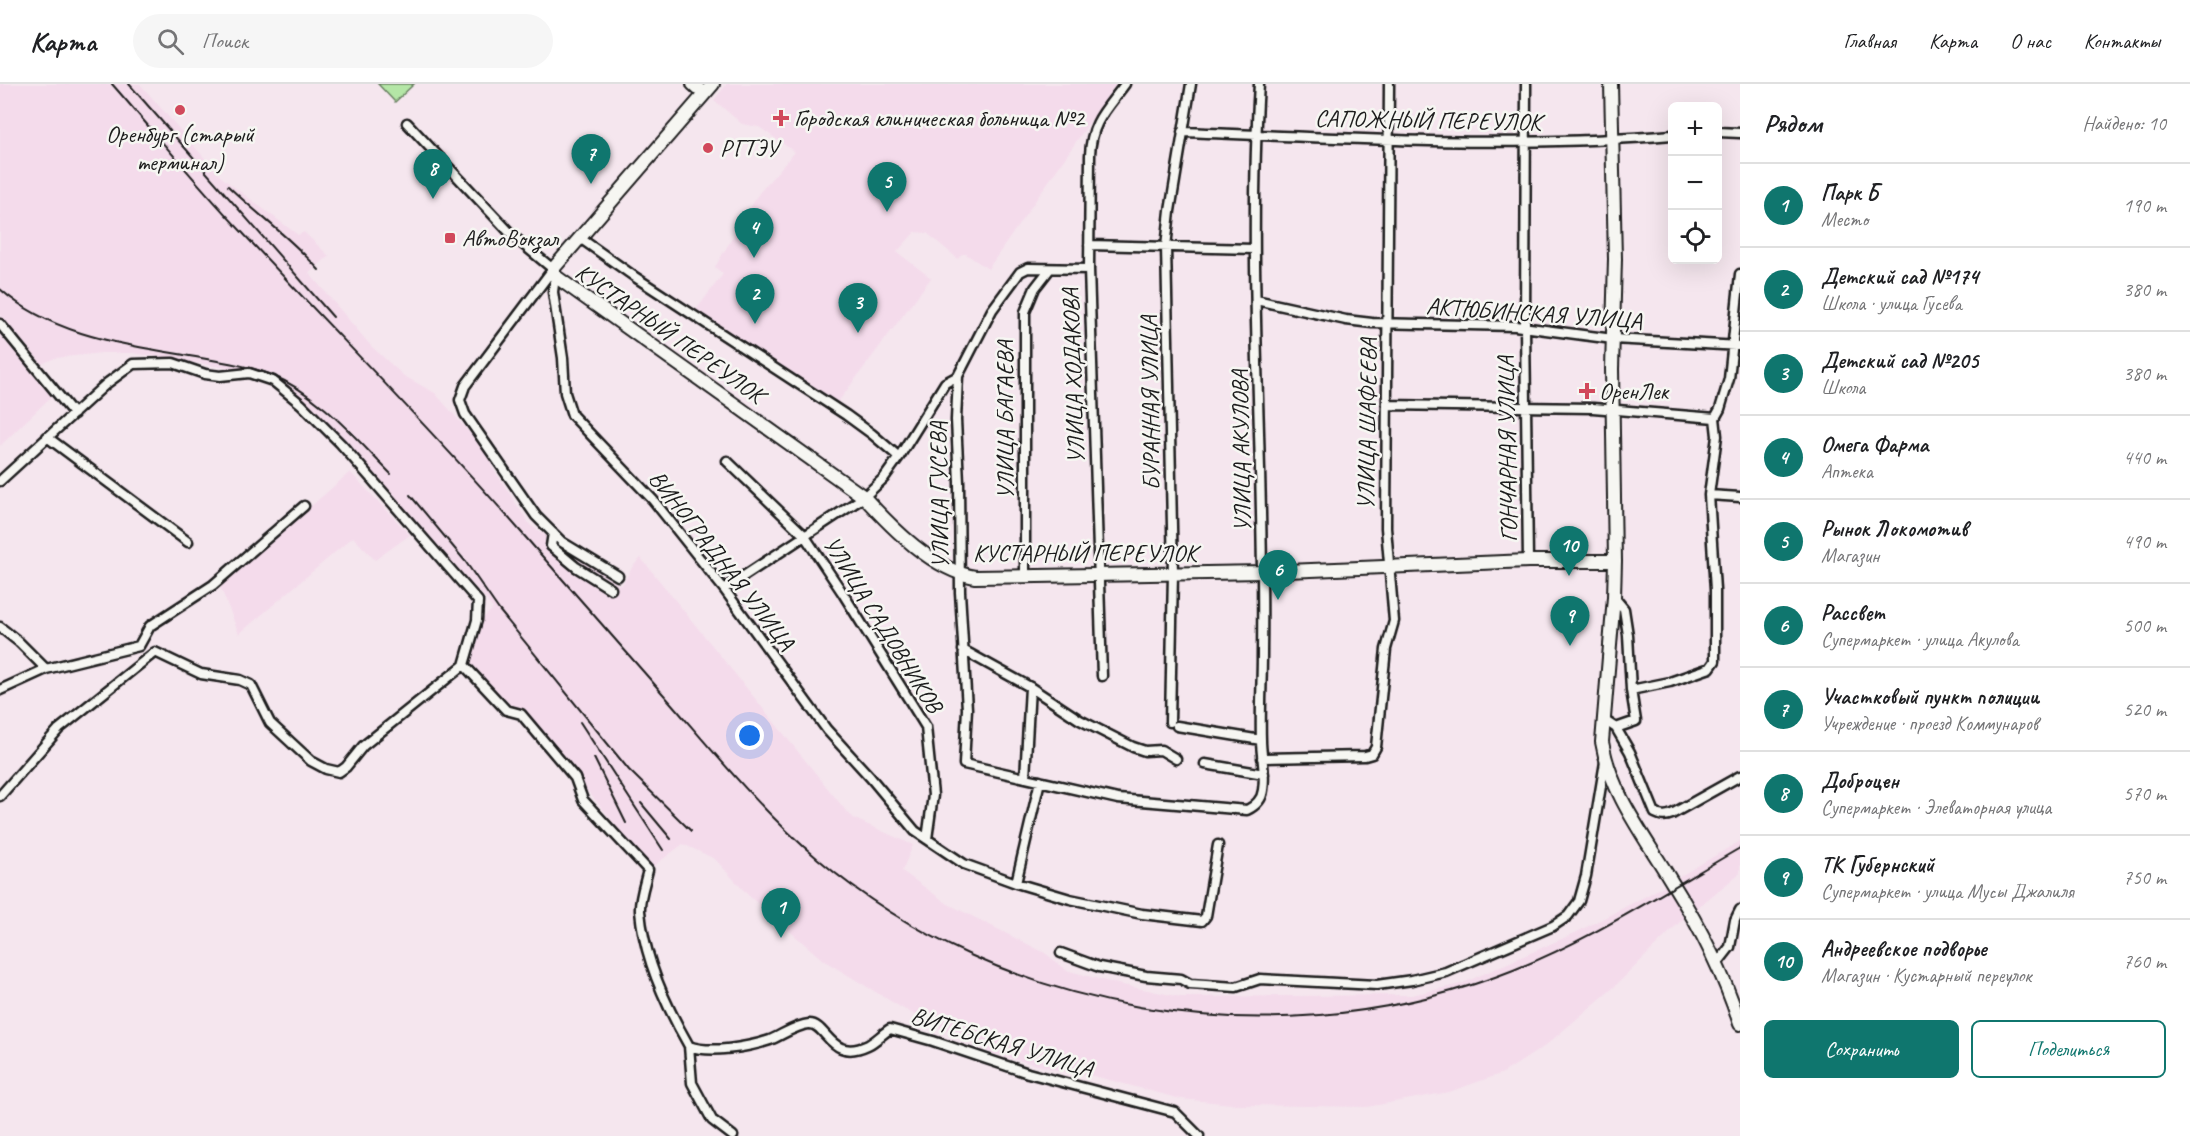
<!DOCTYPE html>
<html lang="ru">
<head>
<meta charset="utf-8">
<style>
  body { margin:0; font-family:Caveat,sans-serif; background:#f6f6f6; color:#202124 }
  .controls { position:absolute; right:18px; top:18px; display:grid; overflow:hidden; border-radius:9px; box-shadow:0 6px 24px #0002 }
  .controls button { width:54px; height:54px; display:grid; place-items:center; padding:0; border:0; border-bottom:2px solid #e0e0e0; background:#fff; color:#202124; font:30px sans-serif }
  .you { position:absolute; left:750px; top:652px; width:21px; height:21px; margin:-15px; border:4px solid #fff; border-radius:50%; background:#1a73e8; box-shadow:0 0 0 9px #1a73e833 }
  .badge { display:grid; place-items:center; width:39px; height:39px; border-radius:50%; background:#0f766e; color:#fff; font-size:20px; font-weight:700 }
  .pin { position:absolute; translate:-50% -50px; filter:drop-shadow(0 2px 3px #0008) }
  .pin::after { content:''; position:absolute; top:32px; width:21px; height:18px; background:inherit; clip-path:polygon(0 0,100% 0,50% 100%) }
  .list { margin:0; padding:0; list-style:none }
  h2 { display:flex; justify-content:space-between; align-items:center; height:78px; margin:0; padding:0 24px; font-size:26px }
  h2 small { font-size:20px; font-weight:400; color:#757577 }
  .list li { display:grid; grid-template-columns:39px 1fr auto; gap:18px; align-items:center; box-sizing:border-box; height:84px; padding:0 24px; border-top:2px solid #e0e0e0 }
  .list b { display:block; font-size:22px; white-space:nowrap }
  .list p { margin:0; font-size:20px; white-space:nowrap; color:#757577 }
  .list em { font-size:20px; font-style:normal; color:#757577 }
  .actions { display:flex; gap:12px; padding:18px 24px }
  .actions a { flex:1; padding:14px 0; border:2px solid #0f766e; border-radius:9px; text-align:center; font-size:21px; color:#0f766e }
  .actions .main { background:#0f766e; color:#fff }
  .icon { flex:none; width:33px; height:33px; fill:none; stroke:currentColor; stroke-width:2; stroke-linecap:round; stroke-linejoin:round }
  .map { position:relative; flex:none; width:1740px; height:1052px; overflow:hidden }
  header { display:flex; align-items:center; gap:36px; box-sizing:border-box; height:84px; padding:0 30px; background:#fff; border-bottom:2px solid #e0e0e0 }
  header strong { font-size:28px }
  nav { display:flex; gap:33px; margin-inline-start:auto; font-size:21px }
  .search { width:420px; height:54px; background:#f6f6f6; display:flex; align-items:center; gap:15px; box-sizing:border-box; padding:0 21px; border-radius:33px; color:#757577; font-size:22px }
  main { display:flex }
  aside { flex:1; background:#fff }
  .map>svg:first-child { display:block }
  .built { fill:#f4dbeb }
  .green { fill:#b4e6a6; stroke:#688161; stroke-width:1.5 }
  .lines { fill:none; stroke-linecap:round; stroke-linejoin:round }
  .street-casing { stroke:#1c1c1c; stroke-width:13 }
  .secondary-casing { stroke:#1c1c1c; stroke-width:16 }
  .street { stroke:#f6f6f2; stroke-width:8 }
  .secondary { stroke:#f6f6f2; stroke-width:12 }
  .rail { stroke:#1c1c1c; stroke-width:2 }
  .poi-dot { fill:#d1495b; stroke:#f6f6f2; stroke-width:2 }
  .labels { text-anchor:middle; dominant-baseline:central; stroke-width:5; stroke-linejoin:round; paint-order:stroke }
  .poi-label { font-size:24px; fill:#1c1c1c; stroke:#f6f6f2; text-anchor:start }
  .street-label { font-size:24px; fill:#1c1c1c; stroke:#f6f6f2 }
</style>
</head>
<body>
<header>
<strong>Карта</strong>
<div class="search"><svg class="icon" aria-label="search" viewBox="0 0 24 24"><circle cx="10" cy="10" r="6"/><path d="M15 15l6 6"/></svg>Поиск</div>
<nav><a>Главная</a><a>Карта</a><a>О нас</a><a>Контакты</a></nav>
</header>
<main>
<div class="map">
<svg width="1740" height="1052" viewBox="0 0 1740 1052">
  <rect width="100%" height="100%" fill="#f5e6ee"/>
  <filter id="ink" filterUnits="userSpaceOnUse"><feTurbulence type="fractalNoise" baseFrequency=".0167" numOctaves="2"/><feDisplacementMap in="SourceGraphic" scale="12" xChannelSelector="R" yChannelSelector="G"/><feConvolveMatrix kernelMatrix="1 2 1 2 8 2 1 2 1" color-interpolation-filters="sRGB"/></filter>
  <g filter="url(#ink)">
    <!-- built -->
    <path class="built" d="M0 0H140L221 93 298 151 304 148 329 172 309 189 371 262 404 292 435 309 490 372 492 383 530 441 621 502 633 482 641 474 847 728 855 735 913 761 902 787 948 820 1045 869 1066 886 1113 899 1181 913 1412 911 1461 900 1575 849 1648 811 1740 757V789L1681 837 1613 904 1545 962 1503 989 1449 1008 1367 1023 1242 1021 1181 1015 1094 992 1057 986 991 969 902 924 823 876 748 811 715 775 683 760 651 784 591 711 512 622 506 620 471 579V575L483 534 493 525 484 513 324 339 278 298 247 287 133 269H102L55 274 42 280 0 232Z
      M727 0H1116L988 185 966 170H962L958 175 927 149 915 148 897 168 931 194 835 322 696 226 723 190 715 183 759 109 795 68 759 43 742 40 714 16Z
      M0 251 53 311 0 362Z
      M350 388 410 451 375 476 353 453 239 550 220 502Z"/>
    <!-- green -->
    <path class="green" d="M378 0H414L395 18Z"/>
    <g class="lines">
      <defs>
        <path id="street" d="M1526 0 1525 243 1528 477
          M407 39 513 152 553 185 465 302 460 316 465 330 536 432 562 458 618 492
          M1182 48C1346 54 1509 65 1672 51
          M1718 48 1740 49
          M580 154 635 193 846 331 872 350 899 373
          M1089 161 1254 165
          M1089 185 1028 184 1020 188 992 226 958 292 956 336 959 398 960 508 967 625 964 680 1118 715 1247 726C1255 722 1262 715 1263 706 1266 689 1261 672 1261 656 1260 627 1262 598 1262 569 1265 379 1247 189 1259 0
          M555 192 553 208 563 274 565 309 572 331 653 416 724 505 827 646 870 693 915 747 964 780 1016 799 1070 815 1142 830 1202 837 1206 832 1218 761
          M1256 216 1346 236 1372 239 1515 242 1613 255 1740 262
          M0 240 74 330
          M1387 321 1593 324 1715 334
          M47 353 188 458
          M727 377 804 451 842 508 926 643 933 711 927 755
          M0 397 106 300 133 280 173 279 205 290 220 292 249 289 273 297 301 320 341 360 478 517 477 536 464 581 363 662 346 683 339 688 326 685 311 677 270 639 251 601 240 596 201 590 155 568 59 645 0 712
          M1709 411 1740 413
          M553 449 551 462 576 483 611 505
          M1025 492V228L1035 204 1049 186
          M724 505 864 413 884 394 899 373 945 299 958 292
          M1614 513 1624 525 1628 551 1631 606 1636 637 1616 644
          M0 543 19 558 46 585
          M963 566 1030 603 1080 636 1133 663 1145 667 1161 666 1176 675
          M464 581 506 626 521 630 575 694 583 716 648 786C645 799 639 815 640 827 644 874 666 922 689 962 710 970 749 963 770 956 782 951 796 941 809 940 827 939 830 979 868 961 876 957 883 949 890 945L933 957 1028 989 1175 1028 1199 1052
          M1102 592 1089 185 1090 71C1091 38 1106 26 1125 0
          M0 606 46 585 139 562 150 542 213 501 304 422
          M1631 606 1670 598 1710 584 1715 577V506L1709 411 1717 352 1715 334 1720 325 1729 295 1740 190
          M1604 636 1616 644 1630 668 1655 729C1661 732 1665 733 1672 730L1740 692
          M1170 638 1173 489 1166 163 1170 127 1191 0
          M1177 642 1261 656
          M1262 674 1365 672 1372 670 1376 663 1386 565 1394 537 1386 444 1389 0
          M1205 680 1264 690
          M1025 694 1030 603
          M1016 799 1040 697
          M1061 869 1099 883 1146 892 1181 895 1190 900 1236 903 1260 895 1377 901 1412 896 1446 888 1553 842 1568 832 1579 817 1586 792 1605 678
          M1716 881 1730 863 1735 836 1740 826
          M689 962 692 999 712 1036 733 1052"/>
        <path id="secondary" d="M693 0 704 10
          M713 0 553 185 555 192 864 413C892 444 933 486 975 493L1263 488 1528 477H1615
          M1611 0 1615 175 1612 285 1615 477 1614 513 1602 658C1611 711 1646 754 1673 800 1700 843 1724 891 1740 940"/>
      </defs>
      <!-- street casing -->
      <use href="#street" class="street-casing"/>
      <!-- secondary casing -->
      <use href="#secondary" class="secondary-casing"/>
      <!-- street -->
      <use href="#street" class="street"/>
      <!-- secondary -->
      <use href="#secondary" class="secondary"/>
      <!-- rail -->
      <path class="rail" d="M112 0C155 49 196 100 241 147 334 248 431 344 521 448 573 507 625 566 677 626 721 677 766 731 818 775 1002 931 1269 975 1495 893 1582 862 1660 810 1740 764
        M129 0 333 233
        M228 102C258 131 292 155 319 186
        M0 205C55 254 131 261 201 274 225 278 249 282 272 291 320 311 355 354 391 390
        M410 411 465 477 499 526 629 686 691 747
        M580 638 663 766
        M594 674 626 739
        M641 719 671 755"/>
    </g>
  </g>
  <!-- markers -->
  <g class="poi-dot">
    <circle cx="180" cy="26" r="6"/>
    <path d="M778 25h6v6h6v6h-6v6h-6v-6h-6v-6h6z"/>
    <circle cx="708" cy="64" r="6"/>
    <rect x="444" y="148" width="12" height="12" rx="3"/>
    <path d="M1584 298h6v6h6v6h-6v6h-6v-6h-6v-6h6z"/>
  </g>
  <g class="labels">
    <!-- poi labels -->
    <g class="poi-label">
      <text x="794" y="34">Городская клиническая больница №2</text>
      <text x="180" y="50" text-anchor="middle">Оренбург (старый<tspan x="180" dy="28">терминал)</tspan></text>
      <text x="720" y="64">РГТЭУ</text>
      <text x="462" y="154">АвтоВокзал</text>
      <text x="1599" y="307">ОренЛек</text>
    </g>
    <!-- street labels -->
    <g class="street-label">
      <text transform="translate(1428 36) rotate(1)">САПОЖНЫЙ ПЕРЕУЛОК</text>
      <text transform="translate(1534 229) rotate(4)">АКТЮБИНСКАЯ УЛИЦА</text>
      <text transform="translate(670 249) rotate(35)">КУСТАРНЫЙ ПЕРЕУЛОК</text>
      <text transform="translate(1073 292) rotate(-92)">УЛИЦА ХОДАКОВА</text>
      <text transform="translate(1150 319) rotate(-91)">БУРАННАЯ УЛИЦА</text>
      <text transform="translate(1005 336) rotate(-90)">УЛИЦА БАГАЕВА</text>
      <text transform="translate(1367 340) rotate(-89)">УЛИЦА ШАФЕЕВА</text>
      <text transform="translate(1507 365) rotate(-91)">ГОНЧАРНАЯ УЛИЦА</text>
      <text transform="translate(1241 367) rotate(-91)">УЛИЦА АКУЛОВА</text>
      <text transform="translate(939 411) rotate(-91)">УЛИЦА ГУСЕВА</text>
      <text x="1085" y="469">КУСТАРНЫЙ ПЕРЕУЛОК</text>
      <text transform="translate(722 476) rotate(52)">ВИНОГРАДНАЯ УЛИЦА</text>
      <text transform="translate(883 540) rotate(58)">УЛИЦА САДОВНИКОВ</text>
      <text transform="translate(1002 958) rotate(17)">ВИТЕБСКАЯ УЛИЦА</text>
    </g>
  </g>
</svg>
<div class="controls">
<button>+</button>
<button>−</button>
<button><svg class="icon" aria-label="locate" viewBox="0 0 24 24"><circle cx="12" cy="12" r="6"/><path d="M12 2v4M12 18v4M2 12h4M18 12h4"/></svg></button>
</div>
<div class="you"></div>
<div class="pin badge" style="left:781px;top:854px">1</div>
<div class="pin badge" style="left:755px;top:240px">2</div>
<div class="pin badge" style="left:858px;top:249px">3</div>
<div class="pin badge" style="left:754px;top:174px">4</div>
<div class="pin badge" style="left:887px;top:128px">5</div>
<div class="pin badge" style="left:1278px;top:516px">6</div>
<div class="pin badge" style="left:591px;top:100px">7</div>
<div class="pin badge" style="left:433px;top:115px">8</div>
<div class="pin badge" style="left:1570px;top:562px">9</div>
<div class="pin badge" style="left:1569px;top:492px">10</div>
</div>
<aside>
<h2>Рядом<small>Найдено: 10</small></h2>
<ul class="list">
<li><span class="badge">1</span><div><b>Парк Б</b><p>Место</p></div><em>190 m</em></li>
<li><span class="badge">2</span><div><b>Детский сад №174</b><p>Школа · улица Гусева</p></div><em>380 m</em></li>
<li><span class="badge">3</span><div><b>Детский сад №205</b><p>Школа</p></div><em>380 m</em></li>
<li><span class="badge">4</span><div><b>Омега Фарма</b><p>Аптека</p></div><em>440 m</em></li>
<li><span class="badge">5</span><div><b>Рынок Локомотив</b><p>Магазин</p></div><em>490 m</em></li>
<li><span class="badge">6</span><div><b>Рассвет</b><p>Супермаркет · улица Акулова</p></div><em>500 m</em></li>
<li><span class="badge">7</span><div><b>Участковый пункт полиции</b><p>Учреждение · проезд Коммунаров</p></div><em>520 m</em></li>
<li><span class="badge">8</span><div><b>Доброцен</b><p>Супермаркет · Элеваторная улица</p></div><em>570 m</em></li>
<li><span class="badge">9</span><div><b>ТК Губернский</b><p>Супермаркет · улица Мусы Джалиля</p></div><em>750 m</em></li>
<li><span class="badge">10</span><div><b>Андреевское подворье</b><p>Магазин · Кустарный переулок</p></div><em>760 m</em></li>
</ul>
<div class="actions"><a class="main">Сохранить</a><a>Поделиться</a></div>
</aside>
</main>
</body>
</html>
